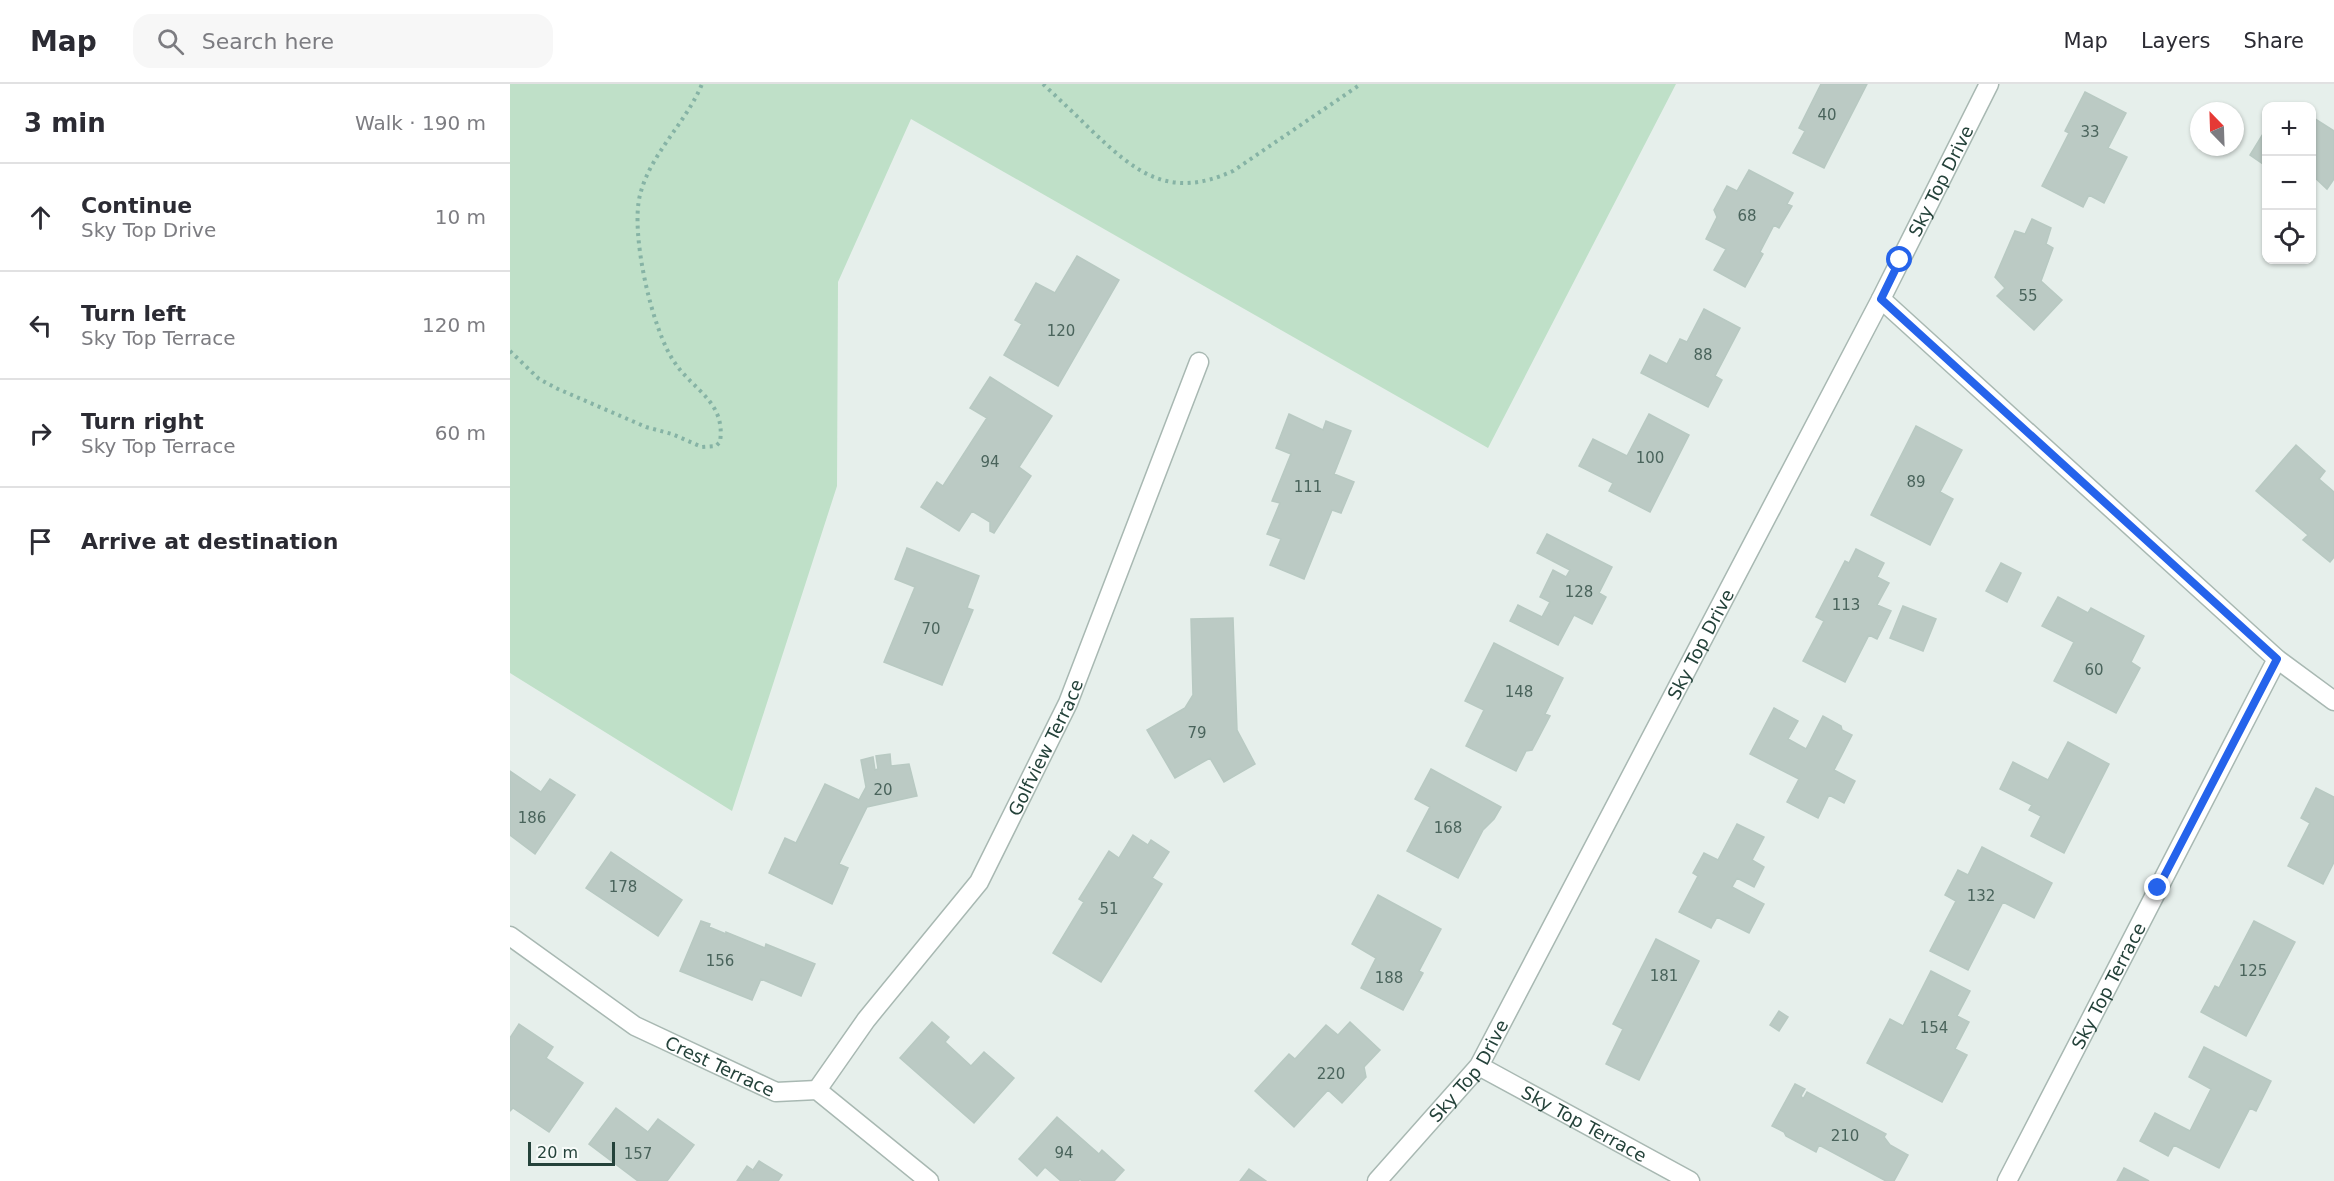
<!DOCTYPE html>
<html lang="en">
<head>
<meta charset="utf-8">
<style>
  body { margin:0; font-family:"DejaVu Sans",sans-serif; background:#f7f7f7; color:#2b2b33 }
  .controls { position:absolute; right:18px; top:18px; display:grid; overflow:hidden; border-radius:12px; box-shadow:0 2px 4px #0004 }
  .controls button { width:54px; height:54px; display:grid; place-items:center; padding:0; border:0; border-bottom:2px solid #e1e1e2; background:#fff; color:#2b2b33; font:30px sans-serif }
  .compass { position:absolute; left:1680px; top:18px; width:54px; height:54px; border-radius:50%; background:#fff; box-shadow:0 2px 4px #0004; rotate:337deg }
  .scale { position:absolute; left:18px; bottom:15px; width:87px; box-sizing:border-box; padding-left:6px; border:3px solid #24423a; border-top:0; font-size:16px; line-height:21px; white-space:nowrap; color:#24423a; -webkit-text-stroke:4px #f7fbf9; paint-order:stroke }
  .stop { position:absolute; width:18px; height:18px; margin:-14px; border:4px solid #2563eb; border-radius:50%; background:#fff }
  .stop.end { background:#2563eb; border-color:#fff; box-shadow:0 2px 6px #0008 }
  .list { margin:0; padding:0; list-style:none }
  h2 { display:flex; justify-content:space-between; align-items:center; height:78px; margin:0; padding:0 24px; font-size:26px }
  h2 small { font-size:20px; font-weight:400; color:#7c7c81 }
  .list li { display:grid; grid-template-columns:39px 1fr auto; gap:18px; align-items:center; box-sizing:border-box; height:108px; padding:0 24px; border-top:2px solid #e1e1e2 }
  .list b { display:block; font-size:22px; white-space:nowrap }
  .list p { margin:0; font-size:20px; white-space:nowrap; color:#7c7c81 }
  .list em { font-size:20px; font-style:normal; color:#7c7c81 }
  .icon { flex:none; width:33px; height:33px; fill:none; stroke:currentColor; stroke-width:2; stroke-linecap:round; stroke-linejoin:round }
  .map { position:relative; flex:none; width:1824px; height:1097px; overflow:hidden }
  header { display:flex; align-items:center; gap:36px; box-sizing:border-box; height:84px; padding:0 30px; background:#fff; border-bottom:2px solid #e1e1e2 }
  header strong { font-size:28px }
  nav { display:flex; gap:33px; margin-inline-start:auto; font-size:21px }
  .search { width:420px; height:54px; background:#f7f7f7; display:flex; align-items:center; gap:15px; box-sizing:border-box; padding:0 21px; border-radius:18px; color:#7c7c81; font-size:22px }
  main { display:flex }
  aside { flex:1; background:#fff }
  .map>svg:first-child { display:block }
  .green { fill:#bfe0c8 }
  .building { fill:#bbcac4; stroke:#b8c9c2; stroke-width:1.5 }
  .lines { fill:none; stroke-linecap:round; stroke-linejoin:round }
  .minor-casing { stroke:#a8b8b2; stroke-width:21 }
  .path { stroke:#86b3a5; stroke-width:4; stroke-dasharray:3 4.5; stroke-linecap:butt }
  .minor { stroke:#fff; stroke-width:18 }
  .route { stroke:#2563eb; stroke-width:8 }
  .labels { text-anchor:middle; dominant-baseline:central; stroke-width:4.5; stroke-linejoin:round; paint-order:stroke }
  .number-label { font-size:15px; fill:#4a645c }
  .street-label { font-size:18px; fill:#24423a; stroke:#f7fbf9 }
</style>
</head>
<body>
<header>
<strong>Map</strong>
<div class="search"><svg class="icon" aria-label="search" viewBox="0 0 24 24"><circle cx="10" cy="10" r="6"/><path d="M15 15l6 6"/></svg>Search here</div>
<nav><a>Map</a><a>Layers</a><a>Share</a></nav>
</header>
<main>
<aside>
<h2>3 min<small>Walk · 190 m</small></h2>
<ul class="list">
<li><svg class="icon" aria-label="ahead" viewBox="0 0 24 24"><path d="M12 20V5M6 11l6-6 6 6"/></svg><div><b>Continue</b><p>Sky Top Drive</p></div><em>10 m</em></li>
<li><svg class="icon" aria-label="left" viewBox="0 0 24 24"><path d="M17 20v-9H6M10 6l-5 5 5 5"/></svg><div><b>Turn left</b><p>Sky Top Terrace</p></div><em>120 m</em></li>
<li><svg class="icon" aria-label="right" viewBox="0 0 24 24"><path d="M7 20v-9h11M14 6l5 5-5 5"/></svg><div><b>Turn right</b><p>Sky Top Terrace</p></div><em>60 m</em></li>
<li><svg class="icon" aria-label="arrive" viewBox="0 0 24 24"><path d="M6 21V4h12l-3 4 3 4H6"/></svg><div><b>Arrive at destination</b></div></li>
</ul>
</aside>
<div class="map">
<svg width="1824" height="1097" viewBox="0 0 1824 1097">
  <rect width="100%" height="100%" fill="#e6efeb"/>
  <!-- green -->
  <path class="green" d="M0 0H1166L978 364 401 35 328 198 327 402 222 727 0 589Z"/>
  <!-- building -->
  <path class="building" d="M1311 0H1357L1314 84 1283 69 1295 47 1289 44Z
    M1575 8 1616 29 1598 64 1617 73 1594 119 1579 111 1573 123 1532 102 1559 49 1555 47Z
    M1802 33 1824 47V95L1817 105 1802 91Z
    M1756 45V82L1740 71Z
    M1239 86 1283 109 1277 120 1282 122 1269 144 1264 141 1250 168 1253 170 1235 203 1204 186 1216 165 1196 155 1207 133 1204 126 1217 102 1227 107Z
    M1522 135 1541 144 1536 160 1543 164 1531 197 1552 216 1524 246 1487 212 1495 204 1485 193 1505 147 1515 150Z
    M567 172 609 196 548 302 494 271 512 240 505 236 526 199 545 209Z
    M1194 225 1230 244 1205 292 1212 296 1198 323 1131 289 1140 271 1157 280 1170 255 1177 258Z
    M480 293 542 332 509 383 521 392 484 449 480 447V438L462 427 449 447 411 423 427 398 433 402 477 334 460 324Z
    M779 330 813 346 816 337 841 347 824 390 844 398 831 429 822 426 794 495 760 481 771 455 757 450 770 419 762 417 781 370 766 364Z
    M1139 330 1179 351 1140 428 1099 407 1103 399 1069 382 1083 355 1117 372Z
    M1406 342 1452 366 1430 408 1443 415 1420 461 1361 431Z
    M1786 361 1815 387 1809 395 1824 408V473L1820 478 1793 456 1798 451 1746 407Z
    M1037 450 1102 483 1089 509 1096 513 1082 540 1064 531 1048 561 1000 537 1008 521 1032 533 1040 518 1030 513 1043 486 1056 493 1060 486 1027 469Z
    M397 464 469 492 457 524 463 526 432 601 374 578 405 503 385 495Z
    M1346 465 1374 479 1367 493 1379 499 1367 521 1381 527 1367 555 1359 551 1335 598 1293 577 1314 537 1306 533 1335 477 1339 479Z
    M1491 479 1511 489 1497 518 1476 507Z
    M1548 513 1578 529 1581 524 1634 552 1621 578 1630 584 1606 629 1544 597 1564 558 1532 542Z
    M1393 522 1426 535 1413 567 1380 554Z
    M723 534 727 646 745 680 714 698 700 674 665 694 637 646 675 624 683 611 681 535Z
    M984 559 1053 594 1035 630 1040 632 1022 666 1016 667 1006 687 956 662 974 626 955 617Z
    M1264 624 1288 637 1278 655 1296 665 1313 632 1331 642 1332 646 1342 651 1324 686 1345 697 1334 719 1319 711 1308 734 1277 718 1289 695 1240 670Z
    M1558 658 1599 680 1554 769 1521 752 1531 732 1519 726 1522 721 1490 705 1503 678 1538 696Z
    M380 670 381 682 399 680 407 712 357 723 329 780 338 784 322 820 259 789 275 754 286 759 315 700 349 716 356 703 351 676 363 673 365 686 368 685 366 672Z
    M921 685 991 723 984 735 973 746 948 794 897 767 920 723 905 715Z
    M0 687 31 708 40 695 65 711 25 770 0 751Z
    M1806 704 1824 713V778L1813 800 1778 782 1800 739 1791 734Z
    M1227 740 1254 753 1242 776 1254 783 1244 803 1227 794 1222 803 1254 820 1239 849 1207 833 1201 844 1169 828 1188 792 1183 789 1194 769 1208 776Z
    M623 751 638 761 641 756 659 768 642 794 652 800 591 898 543 869 574 818 569 815 599 767 609 774Z
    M1472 763 1542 799 1524 834 1493 818 1458 886 1420 867 1446 817 1435 811 1448 786 1458 791Z
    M101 768 172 816 148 852 76 804Z
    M868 811 931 845 909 887 913 889 893 926 851 904 866 874 842 860Z
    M191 837 200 840 199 843 216 850V848L255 864 256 860 305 880 291 912 251 895 242 916 170 887Z
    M1744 837 1785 858 1736 952 1691 928 1705 902 1709 904Z
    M1146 855 1189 877 1129 996 1096 980 1113 945 1103 940Z
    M1421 887 1460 907 1447 932 1459 938 1445 965 1457 971 1432 1018 1357 979 1380 935 1393 942Z
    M1269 927 1278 933 1269 947 1260 941Z
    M422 938 439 953 435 958 461 982 474 968 504 994 464 1039 390 974Z
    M840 938 870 966 854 983 856 993 832 1019 818 1006 784 1043 745 1007 779 970 785 975 816 941 828 951Z
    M9 940 43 963 36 974 73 999 39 1048 3 1024 0 1027V954Z
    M1694 963 1761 997 1746 1027 1740 1024 1709 1084 1664 1061 1658 1072 1630 1057 1645 1029 1680 1047 1701 1005 1679 993Z
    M1285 1000 1295 1005 1291 1012 1293 1015 1297 1008 1376 1050 1374 1053 1380 1061 1398 1071 1384 1097H1376L1309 1061 1306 1068 1276 1052 1274 1048 1262 1042Z
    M106 1024 138 1048 148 1035 184 1061 157 1097H128L79 1060Z
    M547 1033 589 1070 592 1066 614 1086 604 1097H572L570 1095 568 1097H551L535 1083 527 1092 509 1075Z
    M249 1077 272 1091 268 1097H227L237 1082 243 1086Z
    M1614 1084 1639 1097H1607Z
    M739 1085 756 1097H730Z"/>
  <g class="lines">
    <defs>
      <g id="minor">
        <path d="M1371 215 1767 575 1824 617"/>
        <path id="s1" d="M0 852 125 942 266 1008 307 1006 419 1097"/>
        <path id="s2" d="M969 982 1180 1097"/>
        <path id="s3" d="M307 1006 356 936 469 798 558 619 689 278"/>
        <path id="s4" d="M867 1097 969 982 1371 215 1479 0"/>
        <path id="s5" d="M1497 1097 1767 575"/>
      </g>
    </defs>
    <!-- minor casing -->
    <use href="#minor" class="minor-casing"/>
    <!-- path -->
    <path class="path" d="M533 0C549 15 565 30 580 45 626 89 659 116 723 87L851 0
      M0 267 29 295 48 305 136 343 162 350 192 363 206 362 210 358C216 318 184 307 165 279 142 247 120 149 130 111 140 70 176 39 192 0"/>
    <!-- minor -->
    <use href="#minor" class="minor"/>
  </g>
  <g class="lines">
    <!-- route -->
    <path class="route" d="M1390 176 1371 215 1767 575 1648 804"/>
  </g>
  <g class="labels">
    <!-- number labels -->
    <g class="number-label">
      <text x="1317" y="31">40</text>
      <text x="1580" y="48">33</text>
      <text x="1237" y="132">68</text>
      <text x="1518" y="212">55</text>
      <text x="551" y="247">120</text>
      <text x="1193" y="271">88</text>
      <text x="1140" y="374">100</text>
      <text x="480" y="378">94</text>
      <text x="1406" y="398">89</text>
      <text x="798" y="403">111</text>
      <text x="1069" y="508">128</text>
      <text x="1336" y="521">113</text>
      <text x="421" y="545">70</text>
      <text x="1584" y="586">60</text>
      <text x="1009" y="608">148</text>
      <text x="687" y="649">79</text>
      <text x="373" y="706">20</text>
      <text x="22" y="734">186</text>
      <text x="938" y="744">168</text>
      <text x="113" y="803">178</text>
      <text x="1471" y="812">132</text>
      <text x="599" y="825">51</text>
      <text x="210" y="877">156</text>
      <text x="1743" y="887">125</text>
      <text x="1154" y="892">181</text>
      <text x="879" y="894">188</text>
      <text x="1424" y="944">154</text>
      <text x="821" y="990">220</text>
      <text x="1335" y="1052">210</text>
      <text x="554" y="1069">94</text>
      <text x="128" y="1070">157</text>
    </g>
    <!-- street labels -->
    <g class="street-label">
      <text stroke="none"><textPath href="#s4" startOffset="1152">Sky Top Drive</textPath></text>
      <text stroke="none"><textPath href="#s4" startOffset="630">Sky Top Drive</textPath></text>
      <text stroke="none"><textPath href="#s3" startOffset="414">Golfview Terrace</textPath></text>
      <text stroke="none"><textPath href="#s5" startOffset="220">Sky Top Terrace</textPath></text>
      <text stroke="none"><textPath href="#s1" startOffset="248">Crest Terrace</textPath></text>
      <text stroke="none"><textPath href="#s4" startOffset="144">Sky Top Drive</textPath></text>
      <text stroke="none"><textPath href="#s2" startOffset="120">Sky Top Terrace</textPath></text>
    </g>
  </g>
</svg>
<div class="controls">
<button>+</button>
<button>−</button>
<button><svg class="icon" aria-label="locate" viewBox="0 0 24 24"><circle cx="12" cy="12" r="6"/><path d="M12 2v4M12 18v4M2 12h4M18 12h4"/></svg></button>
</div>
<svg class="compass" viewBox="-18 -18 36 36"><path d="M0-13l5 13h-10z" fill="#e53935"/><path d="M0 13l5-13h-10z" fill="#7c7c81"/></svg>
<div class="scale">20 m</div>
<div class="stop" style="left:1390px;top:176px"></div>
<div class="stop end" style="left:1648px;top:804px"></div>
</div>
</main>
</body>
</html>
